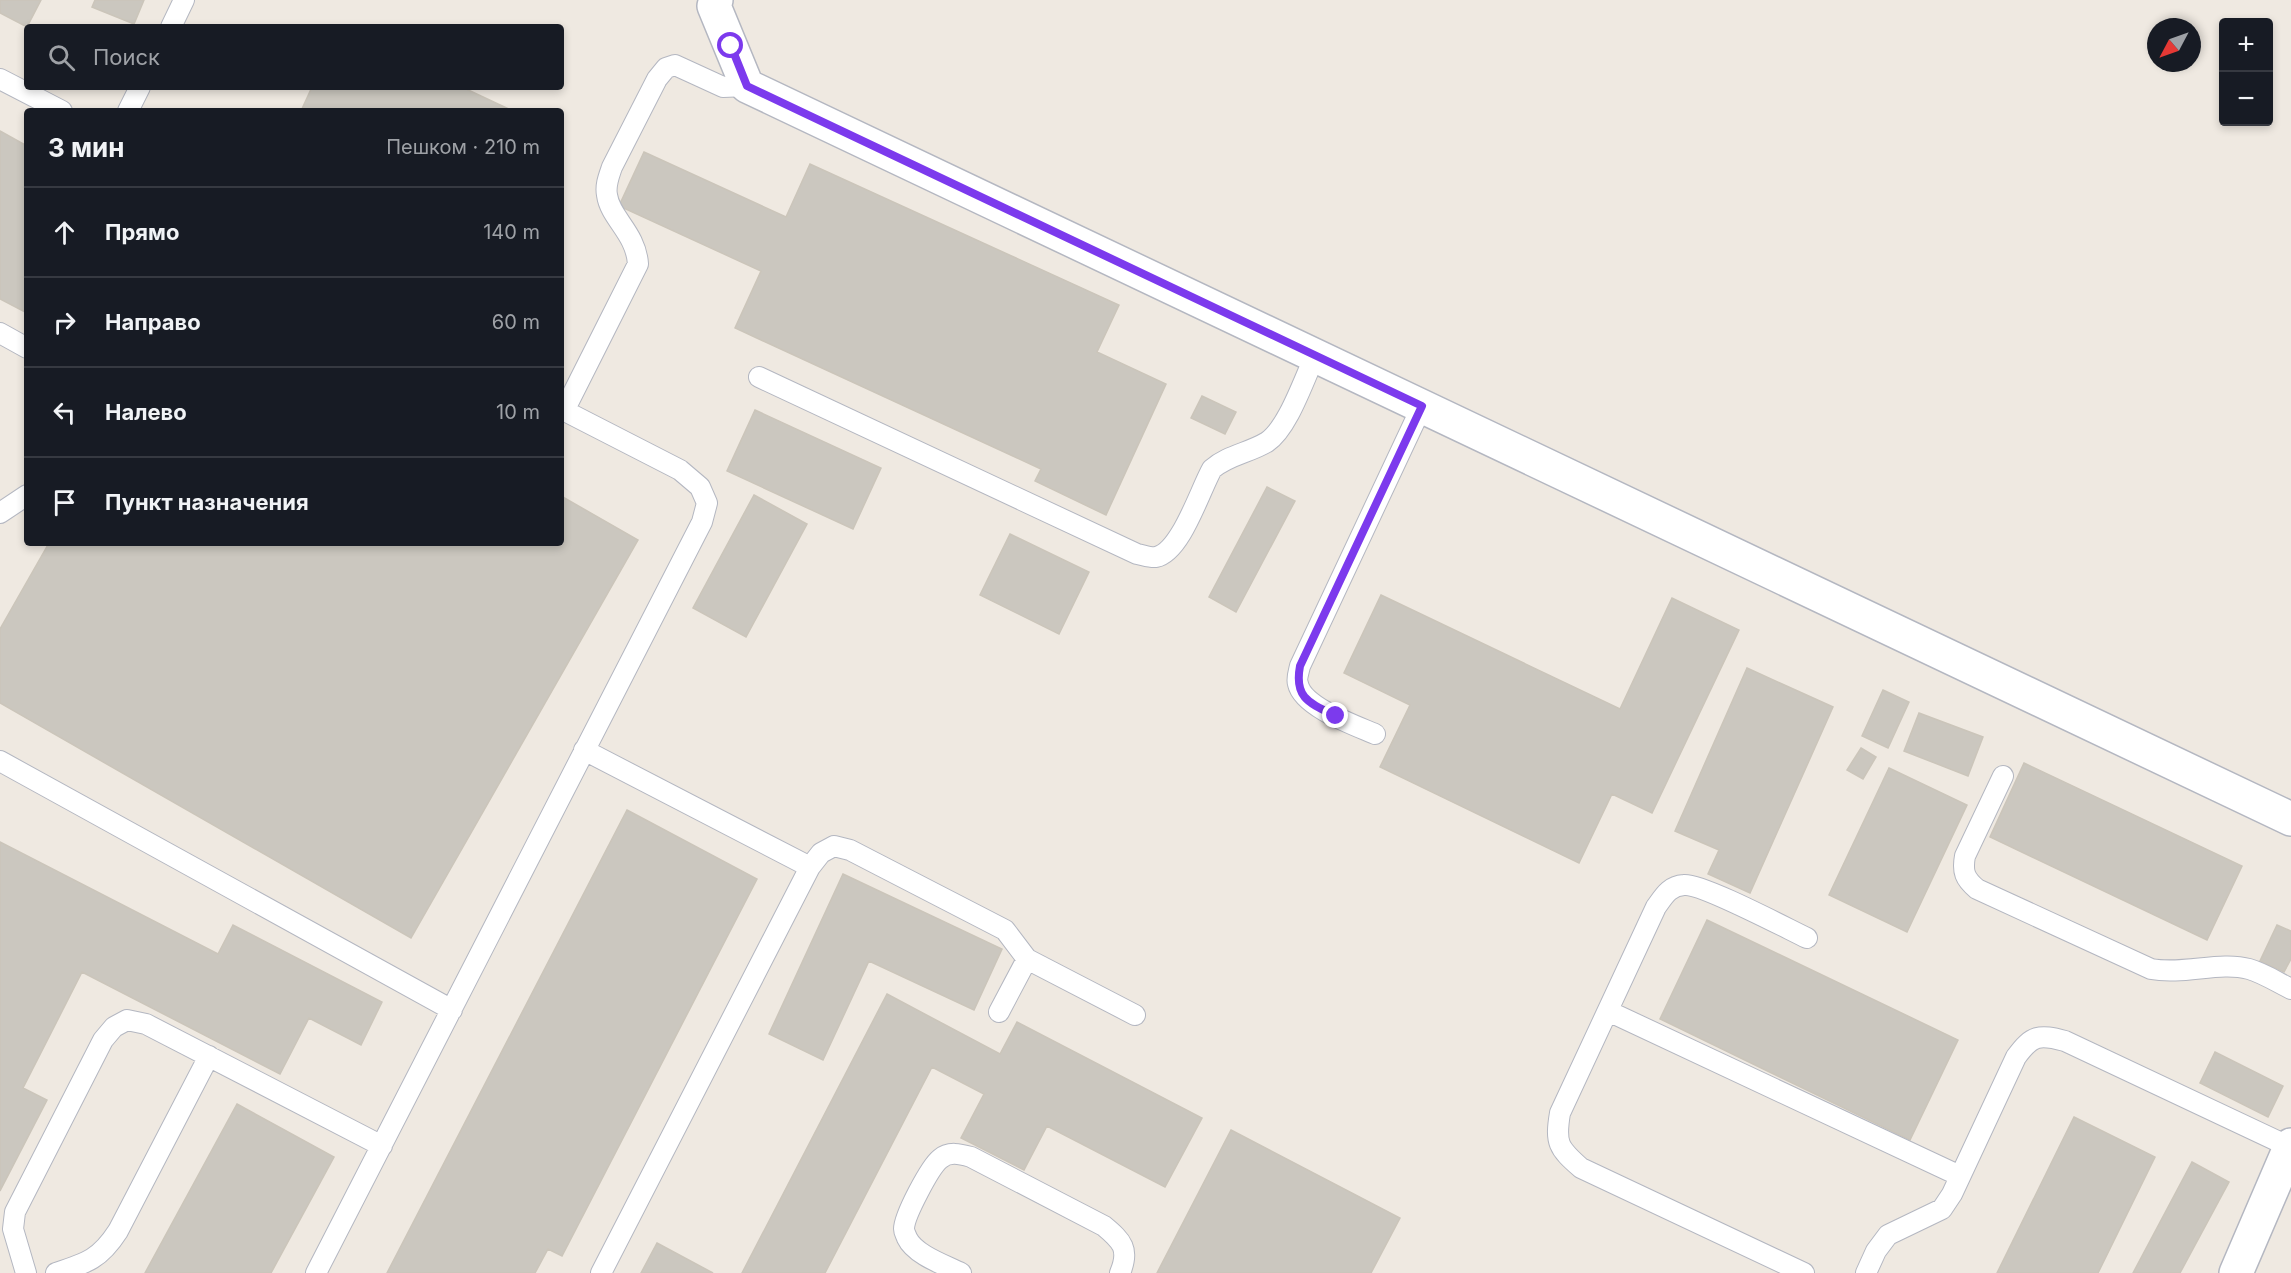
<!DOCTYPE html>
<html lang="ru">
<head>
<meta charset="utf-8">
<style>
  body { margin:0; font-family:Inter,sans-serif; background:#242831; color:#f1f3f6 }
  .controls { position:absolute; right:18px; top:18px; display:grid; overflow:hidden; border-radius:6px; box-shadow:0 3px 9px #0003 }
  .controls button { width:54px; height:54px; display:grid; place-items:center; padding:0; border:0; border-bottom:2px solid #363941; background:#171b24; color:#f1f3f6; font:30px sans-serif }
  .compass { position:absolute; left:2147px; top:18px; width:54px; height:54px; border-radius:50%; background:#171b24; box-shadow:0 3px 9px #0003; rotate:229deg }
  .stop { position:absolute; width:18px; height:18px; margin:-14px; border:4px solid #7c3aed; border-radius:50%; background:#fff }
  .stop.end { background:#7c3aed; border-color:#fff; box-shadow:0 2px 6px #0008 }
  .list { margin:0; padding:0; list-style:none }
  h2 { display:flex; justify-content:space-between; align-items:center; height:78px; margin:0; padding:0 24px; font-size:26px }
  h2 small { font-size:20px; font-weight:400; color:#9ea1a6 }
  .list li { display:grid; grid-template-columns:39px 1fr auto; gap:18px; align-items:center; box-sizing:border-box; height:90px; padding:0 24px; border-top:2px solid #363941 }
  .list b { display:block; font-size:22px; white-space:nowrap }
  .list em { font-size:20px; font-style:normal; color:#9ea1a6 }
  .icon { flex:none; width:33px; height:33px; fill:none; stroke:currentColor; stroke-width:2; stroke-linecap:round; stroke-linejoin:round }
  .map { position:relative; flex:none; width:2291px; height:1273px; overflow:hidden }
  .search { position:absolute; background:#171b24; box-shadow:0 3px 9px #0003; left:24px; top:24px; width:540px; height:66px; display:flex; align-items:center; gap:15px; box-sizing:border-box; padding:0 21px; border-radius:6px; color:#9ea1a6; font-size:22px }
  .panel { position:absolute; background:#171b24; box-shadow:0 3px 9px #0003; left:24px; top:108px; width:540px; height:438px; border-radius:6px }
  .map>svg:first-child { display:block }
  .building { fill:#cbc7bf; stroke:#cbc5ba; stroke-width:1.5 }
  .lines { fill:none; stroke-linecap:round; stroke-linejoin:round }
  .lane-casing { stroke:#b4b7c1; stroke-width:22 }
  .street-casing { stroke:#b4b7c1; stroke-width:36 }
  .lane { stroke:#fff; stroke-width:20 }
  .street { stroke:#fff; stroke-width:33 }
  .route { stroke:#7c3aed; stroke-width:8 }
</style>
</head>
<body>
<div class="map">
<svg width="2291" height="1273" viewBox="0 0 2291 1273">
  <rect width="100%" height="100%" fill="#efe9e1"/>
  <!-- building -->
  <path class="building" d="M0 0H41L27 27 0 13Z
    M95 0H144L134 24 92 7Z
    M312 87H462L513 111H301Z
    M0 131 27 146V313L0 299Z
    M644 152 786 217 810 164 1119 305 1097 352 1166 384 1106 515 1035 481 1041 469 735 328 761 271 619 206Z
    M1202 396 1236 412 1225 434 1191 418Z
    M755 410 881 468 853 529 727 471Z
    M1267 487 1295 501 1236 612 1209 597Z
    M754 495 807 524 746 637 693 608Z
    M561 496 638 540 411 938 0 703V629L49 543H561Z
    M1010 534 1089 572 1059 634 980 595Z
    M1381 595 1620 709 1672 598 1739 630 1652 813 1612 794 1579 863 1380 767 1410 705 1344 673Z
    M1747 668 1833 707 1750 893 1708 874 1719 850 1675 831Z
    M1883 690 1909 702 1888 748 1862 736Z
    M1919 713 1983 737 1968 776 1904 751Z
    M1861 748 1876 757 1863 779 1847 770Z
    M2024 763 2242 866 2207 940 1990 837Z
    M1889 768 1967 805 1907 932 1829 895Z
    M627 810 757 879 562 1256 548 1249 535 1273H387Z
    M0 842 218 954 233 925 382 1002 361 1045 309 1018 280 1074 82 972 23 1088 47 1100 0 1191Z
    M843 874 1002 949 974 1010 869 961 823 1060 769 1034Z
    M1707 920 1958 1040 1910 1140 1660 1019Z
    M2277 925 2291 931V959L2284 972 2260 961Z
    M887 994 1000 1054 1017 1022 1202 1118 1165 1187 1047 1126 1024 1170 961 1138 984 1094 932 1067 825 1273H742Z
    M2215 1052 2283 1086 2268 1117 2200 1083Z
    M237 1104 334 1157 271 1273H145Z
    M2074 1117 2155 1157 2098 1273H1997Z
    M1231 1130 1400 1218 1371 1273H1157Z
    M2192 1162 2229 1182 2180 1273H2133Z
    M657 1243 713 1273H641Z"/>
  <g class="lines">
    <defs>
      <path id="lane" d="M171 27 184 0
        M0 79 62 111
        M128 111 140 87
        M0 333 27 348
        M759 377 1137 554C1143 555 1151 558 1156 557 1181 552 1200 490 1212 469 1228 455 1249 453 1267 442 1288 428 1304 379 1315 356
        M564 411 638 264C636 233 610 218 607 195 605 185 609 176 612 167L657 79 666 68 675 65 723 87 747 86
        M0 513 27 495
        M1375 734C1354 725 1303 707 1298 684 1296 679 1299 671 1300 666L1422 406
        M584 750 810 867 601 1273
        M0 761 452 1010
        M2003 776 1965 856C1962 872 1965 879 1977 889L2151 969C2184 975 2220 961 2249 969 2263 973 2277 982 2291 989
        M810 867 821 853 834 846 850 850 1005 930 1027 959 1135 1015
        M1608 1011 1960 1176
        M999 1012 1027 959
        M26 1273 13 1229 15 1212 103 1040 114 1027 127 1020 146 1024 382 1146
        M56 1273C87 1263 100 1259 118 1231L209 1056
        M316 1273 702 522 707 503 700 487 680 470 561 409
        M961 1273C945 1265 915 1255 907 1238 906 1235 904 1232 904 1229 904 1216 930 1167 940 1159 949 1151 960 1154 971 1157L1104 1226C1122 1241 1130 1249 1120 1273
        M1804 1273 1581 1168C1558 1148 1555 1143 1560 1113L1656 907C1664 896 1669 886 1684 885 1701 883 1786 928 1807 938
        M1866 1273 1876 1251 1888 1235 1942 1209 1952 1194 2016 1057C2032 1035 2039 1034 2065 1041L2290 1147"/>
      <path id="street" d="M716 0 714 6 747 86 2291 819
        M2236 1273 2291 1145"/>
    </defs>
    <!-- lane casing -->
    <use href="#lane" class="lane-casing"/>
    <!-- street casing -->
    <use href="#street" class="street-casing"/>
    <!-- lane -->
    <use href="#lane" class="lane"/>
    <!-- street -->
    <use href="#street" class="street"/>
  </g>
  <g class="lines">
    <!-- route -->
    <path class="route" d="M731 46 747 86 1422 406 1300 666C1294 698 1309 703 1336 716"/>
  </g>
</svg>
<div class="controls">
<button>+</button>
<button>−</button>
</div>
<svg class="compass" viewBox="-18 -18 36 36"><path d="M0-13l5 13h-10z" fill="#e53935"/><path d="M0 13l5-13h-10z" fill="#9ea1a6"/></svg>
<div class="stop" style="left:731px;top:46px"></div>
<div class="stop end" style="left:1336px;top:716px"></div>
<div class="search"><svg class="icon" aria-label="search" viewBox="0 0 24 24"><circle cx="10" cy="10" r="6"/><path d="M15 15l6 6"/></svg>Поиск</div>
<section class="panel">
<h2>3 мин<small>Пешком · 210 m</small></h2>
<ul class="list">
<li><svg class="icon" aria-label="ahead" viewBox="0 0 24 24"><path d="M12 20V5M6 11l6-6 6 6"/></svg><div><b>Прямо</b></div><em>140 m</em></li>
<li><svg class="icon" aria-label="right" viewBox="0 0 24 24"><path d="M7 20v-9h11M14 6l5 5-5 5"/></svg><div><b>Направо</b></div><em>60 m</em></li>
<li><svg class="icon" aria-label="left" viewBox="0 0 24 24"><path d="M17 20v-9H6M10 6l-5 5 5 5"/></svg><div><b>Налево</b></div><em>10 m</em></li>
<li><svg class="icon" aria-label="arrive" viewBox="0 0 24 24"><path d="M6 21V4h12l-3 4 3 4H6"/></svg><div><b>Пункт назначения</b></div></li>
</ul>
</section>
</div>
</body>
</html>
